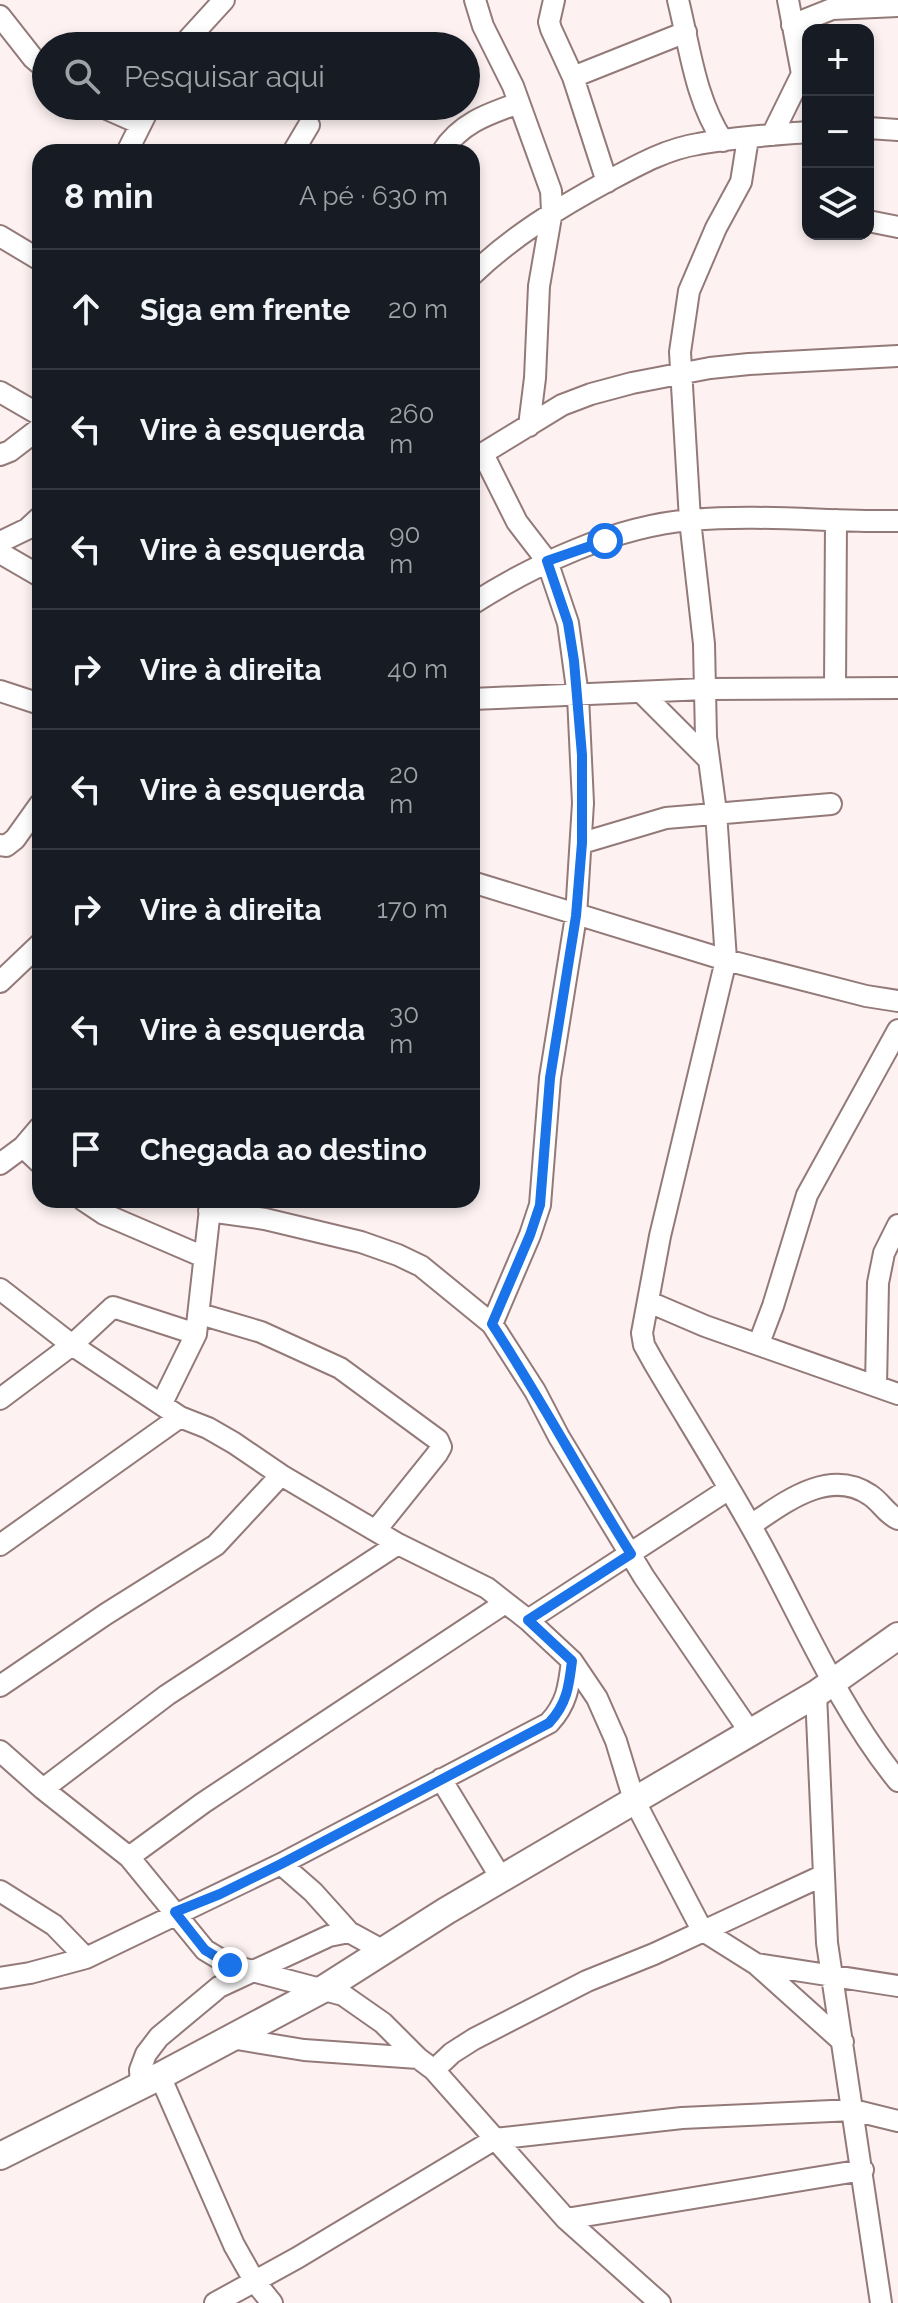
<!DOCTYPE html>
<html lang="pt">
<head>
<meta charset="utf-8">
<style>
  body { margin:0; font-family:Raleway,sans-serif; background:#20242c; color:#f1f3f6 }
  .controls { position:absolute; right:24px; top:24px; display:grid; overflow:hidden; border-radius:16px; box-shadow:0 4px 12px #0003 }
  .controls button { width:72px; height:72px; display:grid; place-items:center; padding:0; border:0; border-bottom:2px solid #363941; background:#171b24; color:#f1f3f6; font:40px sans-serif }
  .stop { position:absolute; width:24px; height:24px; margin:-18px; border:6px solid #1a73e8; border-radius:50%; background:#fff }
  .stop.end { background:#1a73e8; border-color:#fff; box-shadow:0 2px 8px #0008 }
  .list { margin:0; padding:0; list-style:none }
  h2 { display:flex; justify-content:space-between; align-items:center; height:104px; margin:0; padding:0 32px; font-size:34px }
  h2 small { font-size:26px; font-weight:400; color:#9ea1a6 }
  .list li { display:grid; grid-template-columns:52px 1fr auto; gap:24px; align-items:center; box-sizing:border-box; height:120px; padding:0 32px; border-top:2px solid #363941 }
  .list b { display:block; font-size:30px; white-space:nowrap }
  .list em { font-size:26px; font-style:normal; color:#9ea1a6 }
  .icon { flex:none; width:44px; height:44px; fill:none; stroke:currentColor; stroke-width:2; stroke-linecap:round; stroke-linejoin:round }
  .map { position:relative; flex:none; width:898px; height:2303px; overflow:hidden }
  .search { position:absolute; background:#171b24; box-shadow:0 4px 12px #0003; left:32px; top:32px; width:448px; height:88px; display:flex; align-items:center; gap:20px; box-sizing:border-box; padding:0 28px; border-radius:44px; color:#9ea1a6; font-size:30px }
  .panel { position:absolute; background:#171b24; box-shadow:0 4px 12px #0003; left:32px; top:144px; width:448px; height:1064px; border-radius:24px }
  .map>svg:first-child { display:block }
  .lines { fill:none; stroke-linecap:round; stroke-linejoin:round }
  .minor-casing { stroke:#937a79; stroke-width:24 }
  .tertiary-casing { stroke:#937a79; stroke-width:30 }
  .minor { stroke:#fff; stroke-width:20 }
  .tertiary { stroke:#fff; stroke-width:26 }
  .route { stroke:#1a73e8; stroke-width:10 }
</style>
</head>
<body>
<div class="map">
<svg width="898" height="2303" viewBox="0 0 898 2303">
  <rect width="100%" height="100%" fill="#fdf1f1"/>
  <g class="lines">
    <defs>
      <path id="minor" d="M475 0 483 26 513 86 551 191 552 211 539 286 535 378 529 426
        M554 0 549 22 551 29 573 77 607 182
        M678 0C690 48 695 99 723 141
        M788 0 802 74 808 87
        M0 16 33 58 46 69
        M792 25 832 9 898 6
        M182 46 224 0
        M573 77 686 32
        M100 106 141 124
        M868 128 898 130
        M772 135 802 74
        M748 138 741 182 716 228 689 291 680 352 690 520 704 644 706 737 716 812 726 960 660 1236 642 1333 644 1345 654 1363C690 1424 729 1485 763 1548 805 1626 842 1712 898 1781
        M127 152 150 106
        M293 152 309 125
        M442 152C460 123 488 114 519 103
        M868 221 898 227
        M0 236 40 260
        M472 275C513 236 558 208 608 181 636 166 666 149 698 144 734 137 772 135 808 132
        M0 392 40 415
        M483 454 517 522 547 561 568 623 578 696 583 803 576 916 550 1078 540 1205 530 1235 492 1324
        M0 455 10 451 40 428
        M472 460 562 405 591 394 632 383 710 368 749 364 898 356
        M0 542 27 529 40 517
        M0 553 40 576
        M472 604C535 564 616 526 691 520 760 514 829 522 898 521
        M835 688 836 520
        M0 691 40 704
        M642 693 708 759
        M472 699 705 689 898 688
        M582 843 666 818 831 804
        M0 845 6 846 15 839 40 804
        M472 882 726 960 866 996 898 1001
        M0 982 40 944
        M23 1147 40 1163
        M0 1164 23 1147 40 1127
        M83 1200 104 1214 204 1257
        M209 1211 265 1219 361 1242 398 1255 421 1266 492 1324 535 1391 559 1437 644 1577 750 1732
        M0 1289 72 1345 180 1417 208 1428 234 1443 281 1475 398 1544 487 1588 528 1620 572 1661 597 1698 616 1741 634 1800 702 1930 756 1964 843 2042
        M649 1302 705 1326 898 1394
        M200 1314 261 1332 340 1368 438 1440 441 1447 437 1454 376 1530
        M759 1343 773 1306 807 1195 898 1030
        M876 1386 878 1283 884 1253 898 1225
        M0 1399 72 1345 113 1307 196 1334
        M162 1403 196 1334 211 1200
        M751 1525C784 1503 829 1467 870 1495 881 1502 886 1514 898 1519
        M0 1545 180 1417
        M528 1620 729 1489
        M0 1686 106 1614 216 1545 281 1475
        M816 1694 827 1943 881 2303
        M0 1751 43 1789 129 1857 205 1950 230 1965 343 1995 383 2023 418 2058 434 2070 566 2219 660 2303
        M441 1779 501 1878
        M43 1789 167 1695 398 1544
        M129 1857 203 1803 505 1603
        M281 1864 313 1892 349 1932
        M0 1891 54 1925 86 1958
        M756 1964 898 1986
        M0 1978 30 1973 86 1958 281 1864 549 1723C567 1704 569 1686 572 1661
        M231 2038 304 2050 418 2058
        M434 2070 452 2053 474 2039 587 1981 654 1954 824 1875
        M160 2076 234 2245 255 2282 272 2303
        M141 2086 140 2070 146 2054 159 2037 219 1987 329 1936 349 1932 382 1950
        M566 2219 863 2170
        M215 2303 297 2258 495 2139 682 2118 853 2110 898 2121"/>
      <path id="tertiary" d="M0 2156 160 2076 325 1988 446 1911 816 1694 898 1636"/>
    </defs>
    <!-- minor casing -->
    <use href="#minor" class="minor-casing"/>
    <!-- tertiary casing -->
    <use href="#tertiary" class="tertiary-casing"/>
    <!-- minor -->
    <use href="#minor" class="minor"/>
    <!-- tertiary -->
    <use href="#tertiary" class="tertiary"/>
  </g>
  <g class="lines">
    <!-- route -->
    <path class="route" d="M230 1965 205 1950 175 1912 220 1894 281 1864 549 1723C567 1704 569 1686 572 1661L528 1620 631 1554C583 1478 541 1399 492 1324L530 1235 540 1205 550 1078 576 916 582 843V755L574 661 568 623 547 561 605 541"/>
  </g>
</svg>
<div class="controls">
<button>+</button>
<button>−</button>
<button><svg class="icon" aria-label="layers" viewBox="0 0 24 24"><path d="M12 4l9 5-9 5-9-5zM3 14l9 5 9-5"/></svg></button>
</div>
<div class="stop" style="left:605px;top:541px"></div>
<div class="stop end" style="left:230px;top:1965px"></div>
<div class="search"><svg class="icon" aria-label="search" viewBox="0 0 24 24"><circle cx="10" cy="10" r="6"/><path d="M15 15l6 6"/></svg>Pesquisar aqui</div>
<section class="panel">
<h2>8 min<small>A pé · 630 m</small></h2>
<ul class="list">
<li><svg class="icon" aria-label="ahead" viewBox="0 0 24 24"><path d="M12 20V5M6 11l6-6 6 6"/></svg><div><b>Siga em frente</b></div><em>20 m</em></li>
<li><svg class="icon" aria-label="left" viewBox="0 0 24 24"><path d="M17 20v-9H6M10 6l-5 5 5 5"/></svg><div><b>Vire à esquerda</b></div><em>260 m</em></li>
<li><svg class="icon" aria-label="left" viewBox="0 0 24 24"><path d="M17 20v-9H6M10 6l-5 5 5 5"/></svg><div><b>Vire à esquerda</b></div><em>90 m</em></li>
<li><svg class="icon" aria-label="right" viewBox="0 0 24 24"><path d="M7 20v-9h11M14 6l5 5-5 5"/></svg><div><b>Vire à direita</b></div><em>40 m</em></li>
<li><svg class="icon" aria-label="left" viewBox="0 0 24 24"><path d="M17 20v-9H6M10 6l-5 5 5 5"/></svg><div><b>Vire à esquerda</b></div><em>20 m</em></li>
<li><svg class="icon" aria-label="right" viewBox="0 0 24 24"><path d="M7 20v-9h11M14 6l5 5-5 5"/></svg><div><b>Vire à direita</b></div><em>170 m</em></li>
<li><svg class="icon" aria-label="left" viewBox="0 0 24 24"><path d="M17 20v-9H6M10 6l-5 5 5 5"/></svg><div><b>Vire à esquerda</b></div><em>30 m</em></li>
<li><svg class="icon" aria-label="arrive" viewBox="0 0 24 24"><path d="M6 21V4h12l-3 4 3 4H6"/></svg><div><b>Chegada ao destino</b></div></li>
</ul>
</section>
</div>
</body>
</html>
